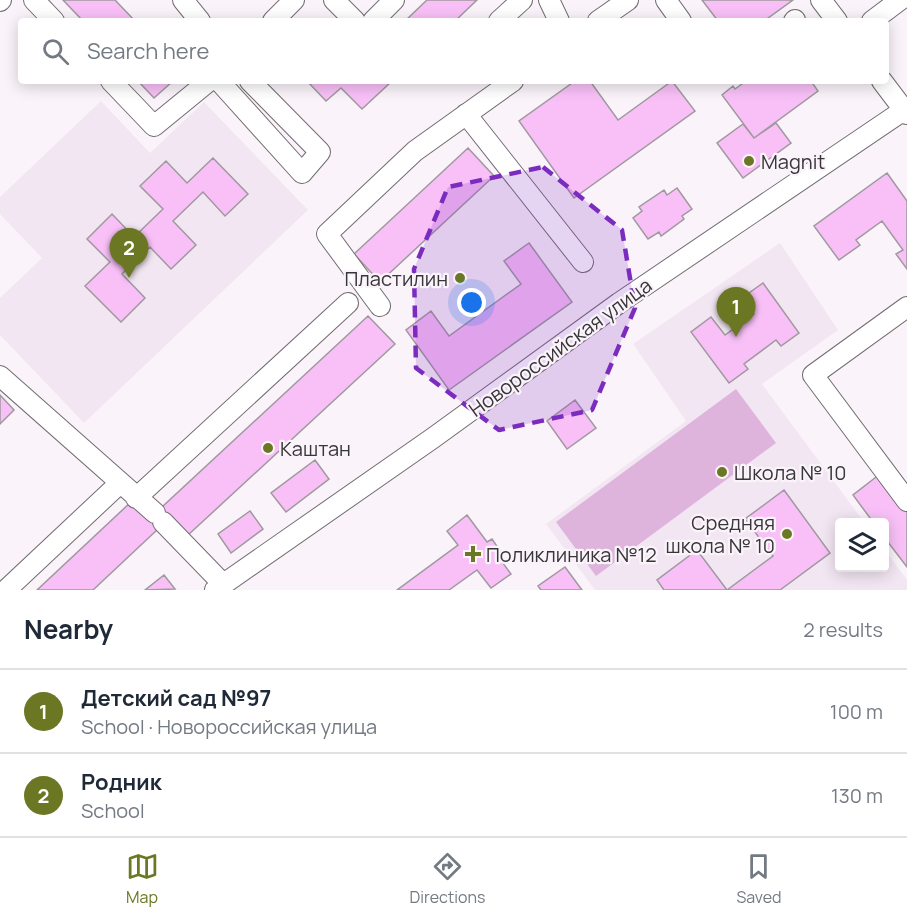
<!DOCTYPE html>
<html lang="en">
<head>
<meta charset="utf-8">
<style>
  body { margin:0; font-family:Manrope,sans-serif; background:#f6f6f7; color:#1f2937 }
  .controls { position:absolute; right:18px; bottom:18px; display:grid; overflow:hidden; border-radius:6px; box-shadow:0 3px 15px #0003 }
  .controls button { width:54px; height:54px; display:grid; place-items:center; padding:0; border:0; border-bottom:2px solid #e0e1e3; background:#fff; color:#1f2937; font:30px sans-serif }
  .you { position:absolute; left:472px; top:303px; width:21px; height:21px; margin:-15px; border:4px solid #fff; border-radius:50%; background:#1a73e8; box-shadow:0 0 0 9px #1a73e833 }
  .badge { display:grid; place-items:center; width:39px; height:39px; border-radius:50%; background:#6b7723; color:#fff; font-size:20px; font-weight:700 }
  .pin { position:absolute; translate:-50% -50px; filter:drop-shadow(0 2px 3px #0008) }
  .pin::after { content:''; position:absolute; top:32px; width:21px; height:18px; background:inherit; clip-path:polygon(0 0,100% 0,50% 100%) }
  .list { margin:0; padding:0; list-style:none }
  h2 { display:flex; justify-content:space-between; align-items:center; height:78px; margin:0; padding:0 24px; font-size:26px }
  h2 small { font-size:20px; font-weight:400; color:#747a83 }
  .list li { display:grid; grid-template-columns:39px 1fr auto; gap:18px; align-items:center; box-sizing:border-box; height:84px; padding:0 24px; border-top:2px solid #e0e1e3 }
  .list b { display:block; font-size:22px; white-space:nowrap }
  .list p { margin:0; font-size:20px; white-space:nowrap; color:#747a83 }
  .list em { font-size:20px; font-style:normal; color:#747a83 }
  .icon { flex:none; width:33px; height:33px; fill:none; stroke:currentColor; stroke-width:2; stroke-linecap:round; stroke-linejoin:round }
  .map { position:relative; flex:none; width:907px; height:590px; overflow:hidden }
  .search { position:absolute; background:#fff; box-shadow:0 3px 15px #0003; left:18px; right:18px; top:18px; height:66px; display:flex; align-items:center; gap:15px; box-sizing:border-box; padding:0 21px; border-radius:6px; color:#747a83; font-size:22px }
  .sheet { height:246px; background:#fff }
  nav { display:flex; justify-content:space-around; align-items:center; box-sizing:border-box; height:84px; border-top:2px solid #e0e1e3; background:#fff; font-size:16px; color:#747a83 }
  nav a { display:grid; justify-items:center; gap:3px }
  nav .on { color:#6b7723 }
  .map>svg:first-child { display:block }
  .built { fill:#f2e6f2 }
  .green { fill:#deb4dd }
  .building { fill:#f8c0f7; stroke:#9f999f; stroke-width:1.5 }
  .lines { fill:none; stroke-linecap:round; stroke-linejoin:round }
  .minor-casing { stroke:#726c71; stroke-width:22 }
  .minor { stroke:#fff; stroke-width:20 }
  .marked { fill:#7b2cbf; fill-opacity:0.2; stroke:#7b2cbf; stroke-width:4.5; stroke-dasharray:12 8; stroke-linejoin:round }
  .poi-dot { fill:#6b7723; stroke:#faf4fa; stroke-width:2 }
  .labels { text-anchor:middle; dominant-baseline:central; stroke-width:4.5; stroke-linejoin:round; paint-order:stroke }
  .poi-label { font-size:20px; fill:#383638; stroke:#faf4fa; text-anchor:start }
  .street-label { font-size:20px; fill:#383638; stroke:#faf4fa }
</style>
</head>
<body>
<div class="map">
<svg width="907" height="590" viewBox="0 0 907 590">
  <rect width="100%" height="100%" fill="#faf4fa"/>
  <!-- built -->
  <path class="built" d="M101 101 150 153 204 102 308 210 84 423 0 335V298L42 258 0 214V197Z
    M780 243 838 330 762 384 864 522H840V568H884L885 550 907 580V590H595L546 524 686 421 633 344Z"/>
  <!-- green -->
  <path class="green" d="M736 389 776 443 596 576 556 522Z"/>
  <!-- building -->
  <path class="building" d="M63 0H115L135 21H83Z
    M427 0H477L455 21H405Z
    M702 0H793L764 21H718Z
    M138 81H173L154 98Z
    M307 81H392L362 109 341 88 326 101Z
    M575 81H590L618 120 672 81 695 111 574 198 519 121Z
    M746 81H811L818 91 754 138 722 95 733 86 735 89Z
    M776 123 791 143 743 178 717 143 743 124 754 138Z
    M468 148 494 176 380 282 354 254Z
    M213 158 248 194 225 216 203 192 173 221 196 245 171 269 150 247 122 274 145 298 121 322 85 286 110 262 87 239 112 214 134 237 163 209 140 186 166 161 187 183Z
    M887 173 907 201V269L896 254 903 250 882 221 856 240 860 245 839 260 814 226Z
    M677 188 692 209 682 216 684 219 661 236 659 232 648 239 633 218 642 211 639 207 664 190 667 195Z
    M529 243 572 302 449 390 406 330 431 311 449 336 521 284 504 261Z
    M763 283 799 333 781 346 776 340 744 364 748 369 729 383 691 332 711 317 725 335 754 314 742 298Z
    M368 316 395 344 187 536 157 527 149 519Z
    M0 395 14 410 0 424Z
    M575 400 596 428 567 449 547 421Z
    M315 460 329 479 286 512 271 493Z
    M880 474 907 510V567L884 537V522H873L853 495Z
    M784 490 830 553 780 590H664L657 580 697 550 727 590 773 556 745 519Z
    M132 501 158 529 93 590H37Z
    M250 511 263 529 231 553 218 534Z
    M467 515 487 542 492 539 501 552 497 555 511 574 491 588 477 570 449 590H397L458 545 447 531Z
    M565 567 582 590H541L538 586Z
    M164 575 175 589 145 590Z"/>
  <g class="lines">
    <defs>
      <path id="minor" d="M34 0 54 21
        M183 0 200 21
        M334 0 355 21
        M549 0 559 21
        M666 0 681 21
        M821 0 837 21
        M0 1 1 0
        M273 21 294 0
        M373 21 394 0
        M499 21 522 0
        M598 21 628 0
        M794 21 795 20
        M872 21 900 0
        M111 81 154 126 209 81
        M219 81 302 173 320 152 250 81
        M882 81 907 114
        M466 114 583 262
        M380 306 327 234 415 151 513 81
        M907 307 813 375 907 501
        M0 376 155 513
        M136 498 348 303
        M163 522 223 584
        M6 590 120 483
        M215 590 433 438 619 303 907 108"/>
    </defs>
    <!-- minor casing -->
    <use href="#minor" class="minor-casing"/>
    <!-- minor -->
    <use href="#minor" class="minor"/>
  </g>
  <!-- marked area -->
  <path class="marked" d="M543 167 622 230 635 308 592 410 499 430 416 368 414 269 448 187Z"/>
  <!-- markers -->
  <g class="poi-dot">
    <circle cx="749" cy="161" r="6"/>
    <circle cx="460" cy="278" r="6"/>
    <circle cx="268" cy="448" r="6"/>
    <circle cx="722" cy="472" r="6"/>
    <circle cx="787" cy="534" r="6"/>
    <path d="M470 545h6v6h6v6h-6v6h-6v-6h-6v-6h6z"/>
  </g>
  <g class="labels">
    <!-- poi labels -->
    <g class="poi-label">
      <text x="761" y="161">Magnit</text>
      <text x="448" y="278" text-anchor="end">Пластилин</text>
      <text x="280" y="448">Каштан</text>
      <text x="734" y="472">Школа № 10</text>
      <text x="775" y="522" text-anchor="end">Средняя<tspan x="775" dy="23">школа № 10</tspan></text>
      <text x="486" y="554">Поликлиника №12</text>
    </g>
    <!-- street labels -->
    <g class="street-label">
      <text transform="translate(560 347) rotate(-36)">Новороссийская улица</text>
    </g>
  </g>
</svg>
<div class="controls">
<button><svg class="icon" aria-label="layers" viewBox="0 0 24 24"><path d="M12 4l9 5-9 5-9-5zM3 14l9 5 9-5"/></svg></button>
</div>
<div class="you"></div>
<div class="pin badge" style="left:736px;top:337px">1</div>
<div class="pin badge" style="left:129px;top:278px">2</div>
<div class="search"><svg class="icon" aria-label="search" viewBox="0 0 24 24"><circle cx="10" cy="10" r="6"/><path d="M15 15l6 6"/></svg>Search here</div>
</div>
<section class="sheet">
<h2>Nearby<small>2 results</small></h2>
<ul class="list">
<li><span class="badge">1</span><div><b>Детский сад №97</b><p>School · Новороссийская улица</p></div><em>100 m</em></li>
<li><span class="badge">2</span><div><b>Родник</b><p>School</p></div><em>130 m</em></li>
</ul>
</section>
<nav>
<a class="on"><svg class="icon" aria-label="map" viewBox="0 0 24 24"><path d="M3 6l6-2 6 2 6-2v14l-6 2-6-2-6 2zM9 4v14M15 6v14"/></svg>Map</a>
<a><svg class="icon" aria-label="directions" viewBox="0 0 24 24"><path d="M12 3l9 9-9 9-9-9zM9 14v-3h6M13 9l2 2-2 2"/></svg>Directions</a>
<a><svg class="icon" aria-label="saved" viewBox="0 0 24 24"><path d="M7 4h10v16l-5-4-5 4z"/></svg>Saved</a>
</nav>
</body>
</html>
